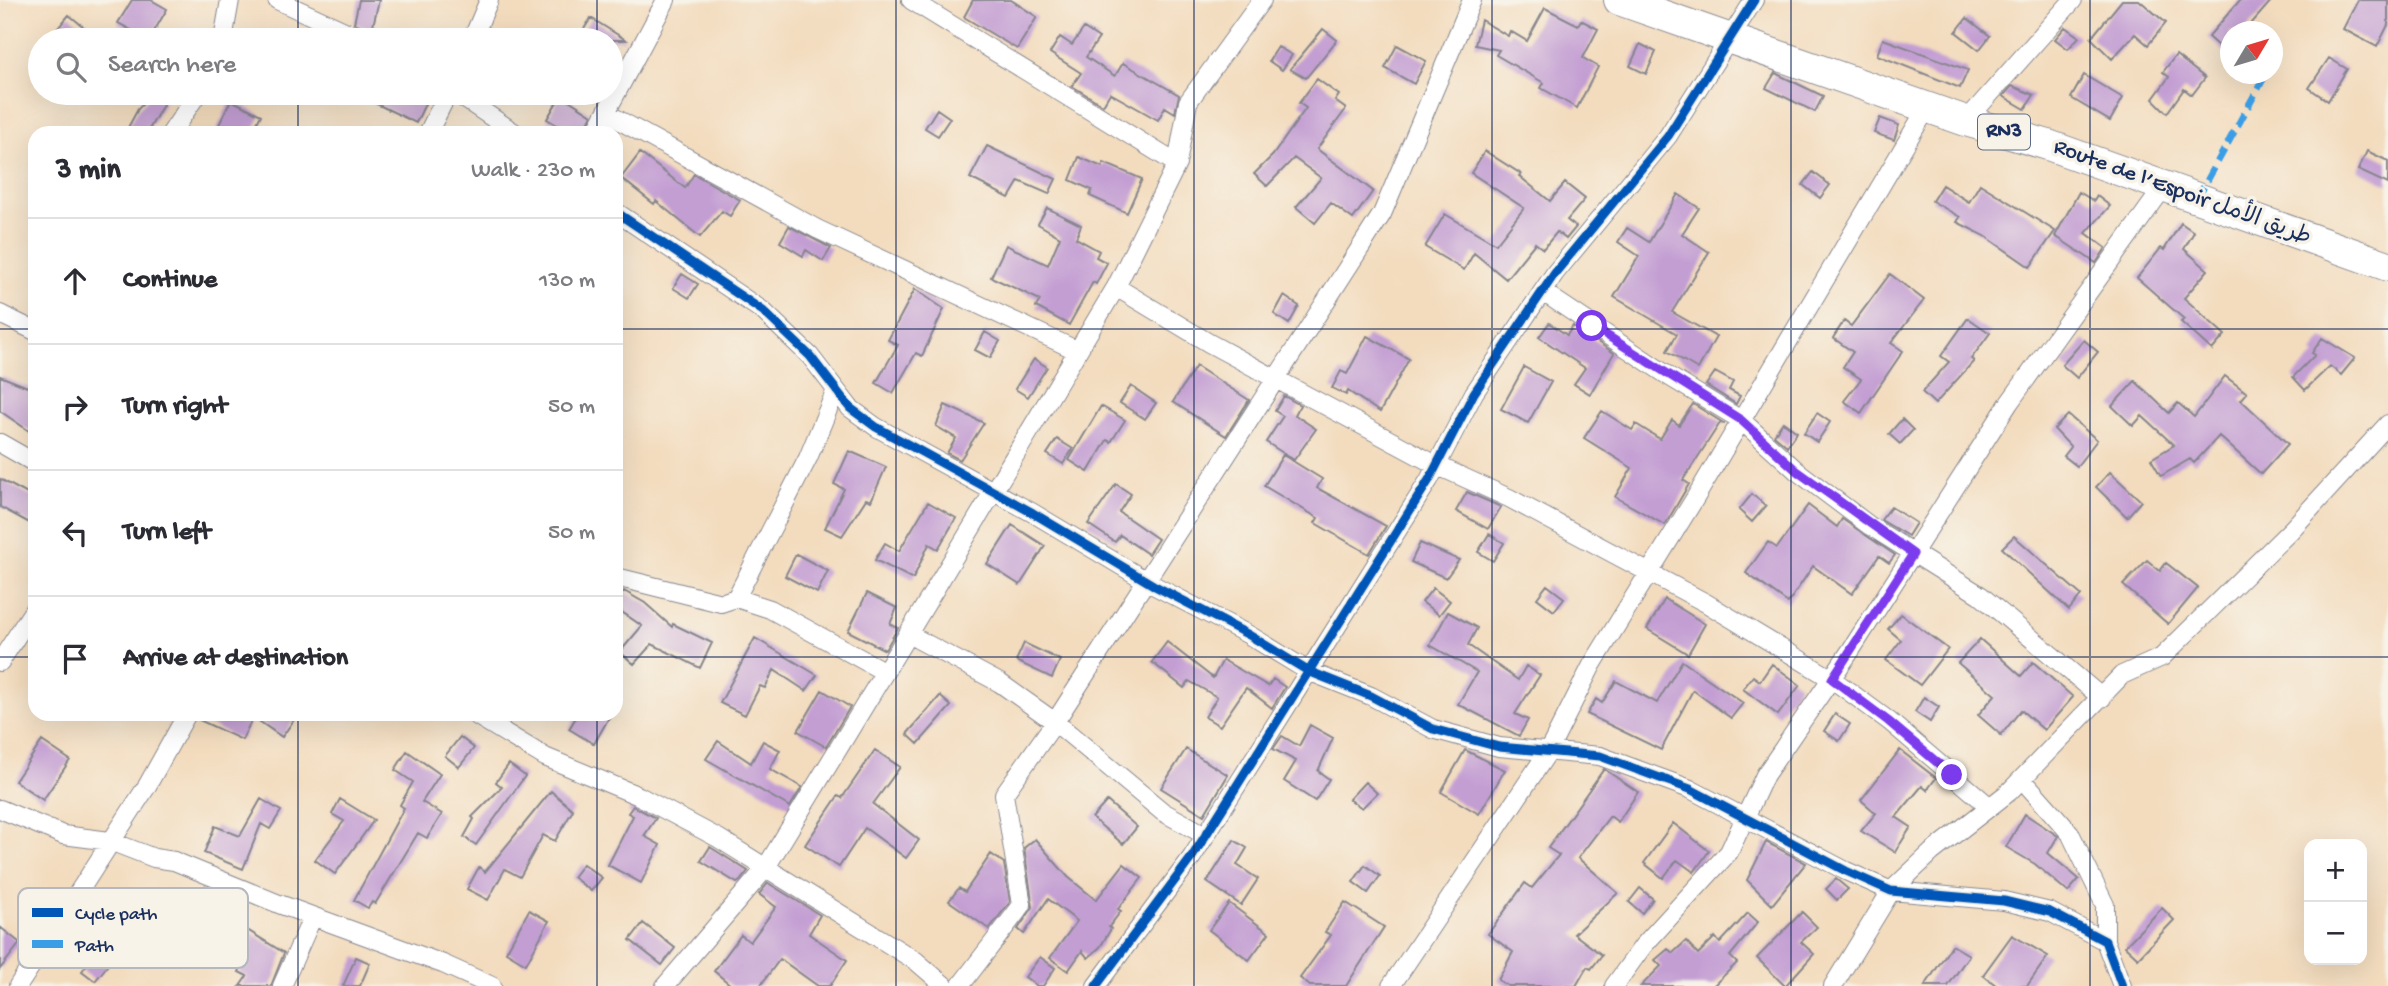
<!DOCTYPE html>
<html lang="en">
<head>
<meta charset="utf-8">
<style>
  body { margin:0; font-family:"Gochi Hand","Playpen Sans Arabic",sans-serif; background:#f7f7f7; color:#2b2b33 }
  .controls { position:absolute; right:21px; bottom:21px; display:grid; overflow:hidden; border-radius:14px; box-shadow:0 7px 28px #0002 }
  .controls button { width:63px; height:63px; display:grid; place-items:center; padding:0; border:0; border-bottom:2px solid #e1e1e2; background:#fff; color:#2b2b33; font:35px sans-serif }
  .compass { position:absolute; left:2220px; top:21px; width:63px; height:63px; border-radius:50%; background:#fff; box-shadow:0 7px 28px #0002; rotate:52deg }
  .stop { position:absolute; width:21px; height:21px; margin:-16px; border:5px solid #7c3aed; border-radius:50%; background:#fff }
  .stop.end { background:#7c3aed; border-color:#fff; box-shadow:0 2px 7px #0008 }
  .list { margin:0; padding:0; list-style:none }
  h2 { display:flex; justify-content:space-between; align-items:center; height:91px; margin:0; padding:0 28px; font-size:30px }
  h2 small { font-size:23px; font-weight:400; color:#7c7c81 }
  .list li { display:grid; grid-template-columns:46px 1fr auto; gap:21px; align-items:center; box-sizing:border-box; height:126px; padding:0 28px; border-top:2px solid #e1e1e2 }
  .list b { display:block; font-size:26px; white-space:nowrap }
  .list em { font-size:23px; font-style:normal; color:#7c7c81 }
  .icon { flex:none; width:38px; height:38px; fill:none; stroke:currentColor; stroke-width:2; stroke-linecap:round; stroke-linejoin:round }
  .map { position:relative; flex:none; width:2388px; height:986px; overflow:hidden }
  .search { position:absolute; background:#fff; box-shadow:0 7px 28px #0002; left:28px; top:28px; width:595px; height:77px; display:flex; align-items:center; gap:18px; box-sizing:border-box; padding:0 24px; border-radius:38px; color:#7c7c81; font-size:26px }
  .panel { position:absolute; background:#fff; box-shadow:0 7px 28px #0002; left:28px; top:126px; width:595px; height:595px; border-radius:21px }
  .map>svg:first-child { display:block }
  .building { fill:#c39ed3 }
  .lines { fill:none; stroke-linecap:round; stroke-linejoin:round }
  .minor-casing { stroke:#87868e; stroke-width:20 }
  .trunk-casing { stroke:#87868e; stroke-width:32 }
  .minor { stroke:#fff; stroke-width:18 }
  .trunk { stroke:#fff; stroke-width:30 }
  .quiet { stroke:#3b9de6; stroke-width:7; stroke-dasharray:14 7; stroke-linecap:butt }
  .cycleway-casing { stroke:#f7f3e8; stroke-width:13 }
  .cycleway { stroke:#0057b8; stroke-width:9 }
  .route { stroke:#7c3aed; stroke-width:9 }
  .grid { fill:none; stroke:#1b2f5e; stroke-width:2; stroke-opacity:0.55 }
  .labels { text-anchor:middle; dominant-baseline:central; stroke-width:7; stroke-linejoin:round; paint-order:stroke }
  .shield { fill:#f7f3e8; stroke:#5d6a87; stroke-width:2 }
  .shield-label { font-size:21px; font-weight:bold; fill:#1b2f5e }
  .street-label { font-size:23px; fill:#1b2f5e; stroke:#f7f3e8 }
  .key { fill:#f7f3e8; stroke:#b5b8bf; stroke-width:2 }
  .key-label { font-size:19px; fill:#1b2f5e }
</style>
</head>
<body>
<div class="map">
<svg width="2388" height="986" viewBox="0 0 2388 986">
  <rect width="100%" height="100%" fill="#f7f3e8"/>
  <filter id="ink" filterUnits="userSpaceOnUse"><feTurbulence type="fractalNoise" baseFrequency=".0143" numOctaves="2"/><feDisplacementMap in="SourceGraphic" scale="14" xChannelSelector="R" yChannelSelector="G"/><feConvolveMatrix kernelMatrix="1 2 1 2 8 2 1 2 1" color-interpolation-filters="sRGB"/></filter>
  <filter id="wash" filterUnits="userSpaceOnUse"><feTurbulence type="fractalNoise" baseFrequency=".00686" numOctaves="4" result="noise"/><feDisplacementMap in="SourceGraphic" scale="28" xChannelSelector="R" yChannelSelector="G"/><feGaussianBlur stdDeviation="1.57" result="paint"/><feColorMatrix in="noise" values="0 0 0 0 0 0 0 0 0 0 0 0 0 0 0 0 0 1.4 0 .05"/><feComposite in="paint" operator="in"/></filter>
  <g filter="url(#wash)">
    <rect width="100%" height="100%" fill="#f3dcbe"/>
    <g id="blocks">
      <!-- building -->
      <path class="building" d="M132 0H151L167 9 149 40 118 23Z
        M359 0H379L372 30 354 23Z
        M973 0H1011L1037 17 1017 49 964 17Z
        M2122 0H2139L2166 23 2148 45 2135 34 2112 59 2091 38Z
        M2240 0H2272L2244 32H2230V57L2208 37Z
        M2358 0H2388V25L2377 47 2343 29Z
        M1545 8 1578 25 1581 20 1598 29 1583 58 1598 67 1577 108 1541 88 1544 83 1496 55 1499 50 1475 45 1481 20 1508 36 1510 31 1527 41Z
        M69 15 100 40H48Z
        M591 18 626 40H577Z
        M1967 18 1990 36 1979 50 1956 32Z
        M2065 27 2079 37 2068 49 2055 39Z
        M1084 28 1099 38 1086 57 1115 76 1123 63 1179 95 1175 113 1165 107 1158 120 1110 93 1103 105 1072 86 1081 73 1050 53 1060 37 1072 45Z
        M1323 29 1337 40 1306 78 1290 69Z
        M1883 39 1968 70 1960 88 1877 55Z
        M1640 44 1656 52 1646 74 1630 66Z
        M1397 45 1426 61 1414 84 1385 68Z
        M1278 47 1292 55 1282 70 1269 61Z
        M2176 55 2205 78 2192 95 2184 89 2167 113 2153 99 2169 77 2163 72Z
        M2329 58 2347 69 2328 101 2309 88Z
        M1775 73 1823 96 1815 112 1766 88Z
        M2084 75 2123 98 2110 121 2071 98Z
        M1317 79 1339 95 1335 101 1346 109 1317 149 1373 191 1353 219 1331 203 1315 223 1296 207 1321 178 1294 158 1267 186 1254 174 1273 155 1306 108 1299 103Z
        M2012 86 2034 95 2025 109 2003 96Z
        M354 93H424L420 101 425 104 416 123Z
        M152 94 164 103 147 133H125L138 109Z
        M561 95 592 115 583 133H570L547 119Z
        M231 100 261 115 252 133H215Z
        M937 109 950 118 938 136 925 128Z
        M1880 118 1899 125 1894 140 1874 133Z
        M987 146 1056 179 1049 194 1019 181 1009 198 970 178Z
        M1485 151 1521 174 1519 176 1550 201 1565 183 1585 199 1567 220 1576 227 1566 239 1557 232 1543 249 1535 243 1506 279 1474 253 1464 270 1425 247 1445 214 1496 244 1524 208 1471 173Z
        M2367 151 2388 161V184L2358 170Z
        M640 153 685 188 694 174 740 200 730 216 722 211 700 237 656 201 654 204 621 178Z
        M1079 157 1102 167 1104 163 1142 179 1127 213 1090 196 1092 190 1070 180Z
        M1813 172 1830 185 1820 198 1803 185Z
        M1980 184 2055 231 2030 267 1985 236 1957 222 1960 217 1932 201 1942 185 1969 202Z
        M2079 192 2094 201 2097 196 2110 206 2086 233 2106 248 2096 263 2055 236Z
        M1678 194 1699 208 1682 234 1709 252 1672 312 1716 337 1698 369 1667 351 1677 334 1614 297 1639 256 1618 242 1627 228 1649 242Z
        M1047 208 1081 225 1076 238 1099 251 1096 257 1107 263 1096 284 1093 282 1069 325 1036 307 1040 300 991 277 1006 245 1048 265 1060 237 1038 224Z
        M2181 223 2194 232 2184 249 2208 270 2184 298 2225 335 2212 350 2181 322 2184 319 2137 278 2161 248 2164 250Z
        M789 226 831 248 823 261 806 250 803 256 780 242Z
        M682 274 698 284 689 298 673 288Z
        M1890 274 1924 300 1891 343 1903 351 1861 413 1844 401 1861 379 1843 367 1853 352 1833 338 1844 321 1851 326Z
        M915 289 944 309 922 356 916 353 893 393 876 383 898 345 888 340Z
        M1284 296 1299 306 1289 324 1274 314Z
        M1968 318 1990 333 1971 359 1974 361 1935 404 1922 392 1949 362 1941 356Z
        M1549 323 1567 335 1573 326 1614 353 1590 394 1574 384 1585 368 1539 337Z
        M985 332 1000 341 990 358 975 350Z
        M1367 336 1409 359 1380 412 1348 391 1346 395 1332 388 1341 371 1347 374Z
        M2322 338 2355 358 2341 375 2330 366 2305 390 2293 377 2315 355 2312 353Z
        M2084 340 2098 352 2077 378 2062 365Z
        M1034 359 1047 367 1028 397 1015 389Z
        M1196 366 1249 400 1226 436 1173 402Z
        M1524 367 1551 382 1528 423 1501 409Z
        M1715 372 1733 382 1729 390 1740 396 1736 404 1706 385Z
        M0 376 35 390V435L0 411Z
        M2225 376 2247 393 2241 400 2288 444 2261 474 2219 436 2194 463 2190 459 2161 476 2151 459 2174 445 2142 416 2133 426 2112 406 2135 381 2169 413 2178 403 2194 417Z
        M1131 386 1156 403 1145 419 1120 403Z
        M1284 396 1300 405 1295 415 1316 429 1294 460 1266 442 1283 416 1275 411Z
        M1693 404 1725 424 1720 423 1683 480 1689 484 1665 525 1615 497 1632 468 1584 438 1602 411 1632 430 1636 424 1660 439 1672 420 1679 425Z
        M945 405 984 423 960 460 947 453 956 438 936 426Z
        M1101 406 1125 420 1111 442 1107 440 1088 472 1069 460Z
        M1817 413 1830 422 1817 442 1804 433Z
        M2068 415 2097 440 2077 466 2064 456 2071 447 2054 429Z
        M1902 419 1913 430 1900 444 1889 434Z
        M1783 422 1797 432 1787 446 1774 435Z
        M1057 439 1073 449 1063 464 1047 454Z
        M849 451 886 467 871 501 866 499 842 536 825 528 844 489 834 484Z
        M1283 455 1322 479 1317 488 1386 526 1369 554 1315 523 1318 518 1264 486Z
        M2110 472 2141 501 2127 517 2096 487Z
        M0 479 35 498V526L0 507Z
        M1116 484 1131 494 1119 512 1158 539 1148 554 1120 535 1115 542 1088 524Z
        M1467 492 1501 507 1488 529 1456 511Z
        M1752 494 1766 506 1752 522 1739 510Z
        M928 502 956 518 938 549 929 544 913 579 875 560 885 543 899 551Z
        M1808 505 1837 527 1842 519 1895 555 1889 563 1879 556 1852 594 1813 566 1788 603 1746 573 1768 542 1777 548Z
        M1891 507 1916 523 1908 536 1881 520Z
        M1012 525 1045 546 1020 585 987 564Z
        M1489 534 1504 543 1493 561 1478 552Z
        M2014 536 2081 595 2069 610 2002 548Z
        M1420 543 1459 560 1446 578 1411 562Z
        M796 554 828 571 817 593 785 576Z
        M2147 560 2160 571 2166 563 2198 588 2168 624 2123 585Z
        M1547 585 1564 598 1554 611 1537 598Z
        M1433 588 1450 601 1439 615 1422 602Z
        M624 591 645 603 672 627 673 624 712 643 700 668 652 644 634 664 620 652 642 626 616 608V602Z
        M867 593 897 608 890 624 898 628 885 650 848 631Z
        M1665 599 1705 624 1688 654 1647 629Z
        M1448 612 1477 628 1468 645 1518 680 1526 666 1540 675 1515 714 1528 720 1519 736 1458 704 1477 672 1430 645Z
        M1901 614 1948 649 1920 685 1886 660 1901 640 1888 629Z
        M755 638 817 675 806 691 774 670 765 688 760 686 745 715 720 703Z
        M1980 639 2021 676 2033 662 2073 697 2044 730 2021 710 2001 735 1978 715 1995 695 1958 663Z
        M1167 642 1213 678 1223 660 1268 686 1273 679 1285 687 1272 708 1246 688 1220 726 1205 717 1217 697 1189 681 1184 688 1152 662Z
        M1024 643 1060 660 1052 678 1016 661Z
        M1682 661 1743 703 1731 718 1693 690 1661 750 1587 714 1596 699 1602 703 1616 681 1657 703Z
        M1772 664 1800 685 1778 715 1743 689 1753 676 1760 681Z
        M822 690 850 707 826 747 798 731Z
        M940 696 951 706 918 744 907 734Z
        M1924 697 1939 707 1930 722 1915 712Z
        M198 714H298L282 737 253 717 242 740 197 719Z
        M578 714H611L594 744 569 729Z
        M1835 714 1850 724 1839 741 1824 731Z
        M1310 725 1333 738 1318 771 1329 779 1315 801 1284 781 1296 761 1273 749 1282 736 1299 746Z
        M460 737 474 748 459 767 445 756Z
        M42 741 70 760 43 800 15 781Z
        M718 741 751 763 763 741 780 750 770 769 802 787 790 807 706 759Z
        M1186 749 1228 775 1204 815 1161 788Z
        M875 750 900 767 873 804 919 840 906 858 865 828 839 867 805 845 838 796 842 798Z
        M1465 750 1505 770 1479 814 1441 792Z
        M1900 750 1936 778 1927 790 1922 786 1896 817 1911 827 1895 852 1861 831 1876 813 1861 800Z
        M407 751 440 774 422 802 442 814 427 838 418 833 375 904 372 902 368 908 354 900 404 808 400 805 413 782 395 770Z
        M509 764 525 776 476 845 464 837 474 819 472 817 502 787 496 782Z
        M1604 769 1638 792 1618 822 1610 816 1578 858 1618 893 1574 934 1602 955 1591 969 1587 967 1576 986H1508L1498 980 1513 952 1488 934 1525 883 1532 888 1559 855 1548 848Z
        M1365 782 1377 793 1362 808 1349 799Z
        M551 791 573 810 555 841 543 835 520 877 505 869 488 900 467 889 479 867 485 872Z
        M261 799 281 811 270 829 261 824 243 869 204 853 215 826 240 836Z
        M340 799 374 820 335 874 315 860 344 821 332 814Z
        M1107 801 1137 827 1123 844 1092 818Z
        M633 806 656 818 644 836 660 845 641 883 608 865 633 816 628 813Z
        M2025 814 2058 836 2048 853 2079 879 2068 892 2035 864 2006 847Z
        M1673 823 1709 851 1694 872 1677 860 1663 878 1644 863Z
        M1035 839 1068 877 1096 900 1124 864 1142 878 1118 909 1121 911 1109 927 1111 929 1100 947 1088 958 1082 951 1068 971 1050 958 1077 921 1048 899 1024 934 1018 929 1033 907 1024 848Z
        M1234 840 1247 848 1237 865 1258 879 1241 905 1207 882Z
        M1766 842 1806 863 1772 905 1747 880Z
        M710 847 748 871 740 881 737 883 701 861Z
        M991 854 1004 863 1010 902 989 929 949 901 959 888 965 892Z
        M583 864 602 878 591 891 573 877Z
        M1365 865 1380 876 1368 893 1353 882Z
        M1836 879 1848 889 1837 900 1826 889Z
        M768 883 820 915 809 934 847 960 830 986H818L780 959 760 986H732L714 971 741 935 750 942 776 907 759 894Z
        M1640 888 1653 899 1642 913 1629 902Z
        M1345 902 1384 927 1346 986H1310L1300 978 1331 935 1325 932Z
        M1229 903 1269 933 1249 960 1209 930Z
        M2162 908 2174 920 2138 958 2125 946Z
        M529 910 549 921 526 964 506 952Z
        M1802 912 1817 927 1801 942 1814 954 1785 986 1757 958Z
        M1748 913 1758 922 1730 956 1737 963 1713 986H1641L1661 966 1655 960 1668 949 1673 953 1686 941 1698 954 1715 937 1720 943Z
        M228 918 284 953 271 986H240L247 976 239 972 241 967 210 945Z
        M643 923 675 948 662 965 630 940Z
        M118 925 139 941 128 957 119 951 95 981 82 971Z
        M0 927 20 943 0 969Z
        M2012 935 2048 956 2027 986H1997L1983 975Z
        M1952 945 1969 955 1948 986H1925Z
        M356 957 370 963 360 986H343Z
        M1040 957 1055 968 1043 986H1037L1025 977Z"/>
    </g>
  </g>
  <g filter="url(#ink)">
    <use href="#blocks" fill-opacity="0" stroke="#87868e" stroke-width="2"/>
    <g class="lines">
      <defs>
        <path id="minor" d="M277 0 364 40
          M911 0 1177 164
          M223 40 230 0
          M472 40 489 0
          M456 93 515 133
          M606 113 817 229 1078 351
          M1966 121 2073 0
          M171 133 198 93
          M428 133 448 93
          M595 133 666 0
          M616 212 763 311 810 356 850 408 876 427 1033 513 1155 586 1249 635 1308 671 1371 696 1433 729 1499 747 1600 756 1690 789 1846 871 1891 891 2004 901 2050 912 2105 941 2122 986
          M1116 287 1209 343 1436 465 1509 498 1706 603 1832 679 1889 721 1990 807
          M1543 292 1670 377 1741 420 1797 471 1870 526 1980 595 2102 698
          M0 314 35 331
          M0 443 35 463
          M616 577 721 603 736 598 770 609 885 672
          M736 598 808 458 836 390
          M908 634 1000 683 1055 722 1163 812 1205 835
          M0 662 35 608
          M474 714 545 757 639 796 718 838 916 961 945 986
          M2022 779 2070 833 2105 905V941
          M0 809 63 835 110 841 154 858 174 861 279 904 443 964 492 986
          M18 986 147 786 187 714
          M282 986 313 916
          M665 986 765 869 908 634 1116 287 1177 164 1188 102 1262 0
          M960 986 1022 905 1004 794 1055 722 1382 214 1472 0
          M1096 986 1192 857 1429 480 1474 393 1555 273 1668 136 1754 0
          M1391 986 1548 752 1592 665 1697 495 1927 108
          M1614 986 1643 946 1729 852 1765 775 1851 650 2009 403 2163 188
          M1833 986 1891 891 1932 852 2009 792 2122 675 2162 657 2291 530 2388 424"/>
        <path id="trunk" d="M1619 0 1966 121 2048 145 2388 266"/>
      </defs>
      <!-- minor casing -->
      <use href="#minor" class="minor-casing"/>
      <!-- trunk casing -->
      <use href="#trunk" class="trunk-casing"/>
      <!-- minor -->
      <use href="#minor" class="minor"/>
      <!-- trunk -->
      <use href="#trunk" class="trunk"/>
      <!-- quiet -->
      <path class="quiet" d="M2272 63 2276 57
        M2197 199 2266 74"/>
      <defs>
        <path id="cycleway" d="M616 212 763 311 810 356 850 408 876 427 1033 513 1155 586 1249 635 1308 671 1371 696 1433 729 1499 747 1600 756 1690 789 1846 871 1891 891 2004 901 2050 912 2105 941 2122 986
          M1096 986 1192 857 1429 480 1474 393 1555 273 1668 136 1754 0"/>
      </defs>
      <!-- cycleway casing -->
      <use href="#cycleway" class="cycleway-casing"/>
      <!-- cycleway -->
      <use href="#cycleway" class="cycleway"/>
    </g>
  </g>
  <g class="lines" filter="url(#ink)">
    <!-- route -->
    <path class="route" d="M1592 326 1741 420 1797 471 1913 554 1832 679 1888 721 1952 775"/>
  </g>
  <!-- grid -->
  <path class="grid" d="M298 0V40M597 0V40M896 0V986M1194 0V986M1492 0V986M1791 0V986M2090 0V986M298 93V133M597 93V133M0 329H35M616 329H2388M0 657H35M616 657H2388M298 714V986M597 714V986"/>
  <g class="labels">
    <!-- shield labels -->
    <rect class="shield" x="1978" y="114.5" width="52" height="35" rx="5"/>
    <g class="shield-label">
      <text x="2004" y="132">RN3</text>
    </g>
    <!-- street labels -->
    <g class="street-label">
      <text transform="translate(2182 193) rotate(20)">Route de l’Espoir طريق الأمل</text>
    </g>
  </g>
  <!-- legend -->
  <rect x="18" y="888" width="230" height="80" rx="10" class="key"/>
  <rect x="32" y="908" width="31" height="9" fill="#0057b8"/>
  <rect x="32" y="940" width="31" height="8" fill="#3b9de6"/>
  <g class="key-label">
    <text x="75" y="919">Cycle path</text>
    <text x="75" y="951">Path</text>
  </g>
</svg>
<div class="controls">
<button>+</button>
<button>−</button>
</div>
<svg class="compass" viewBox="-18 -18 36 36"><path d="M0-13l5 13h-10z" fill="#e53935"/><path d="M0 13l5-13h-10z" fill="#7c7c81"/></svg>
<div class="stop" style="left:1592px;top:326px"></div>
<div class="stop end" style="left:1952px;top:775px"></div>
<div class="search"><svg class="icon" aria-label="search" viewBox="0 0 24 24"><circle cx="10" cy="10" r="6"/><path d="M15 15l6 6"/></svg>Search here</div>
<section class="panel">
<h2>3 min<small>Walk · 230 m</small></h2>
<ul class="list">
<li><svg class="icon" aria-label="ahead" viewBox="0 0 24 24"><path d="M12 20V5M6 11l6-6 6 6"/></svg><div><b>Continue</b></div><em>130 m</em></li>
<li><svg class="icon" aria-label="right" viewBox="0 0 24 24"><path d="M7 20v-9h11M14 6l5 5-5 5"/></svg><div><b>Turn right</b></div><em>50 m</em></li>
<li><svg class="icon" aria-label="left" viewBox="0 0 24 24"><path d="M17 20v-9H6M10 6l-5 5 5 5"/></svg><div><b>Turn left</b></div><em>50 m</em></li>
<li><svg class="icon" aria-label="arrive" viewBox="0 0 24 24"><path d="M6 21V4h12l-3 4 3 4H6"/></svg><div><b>Arrive at destination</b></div></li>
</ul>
</section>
</div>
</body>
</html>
